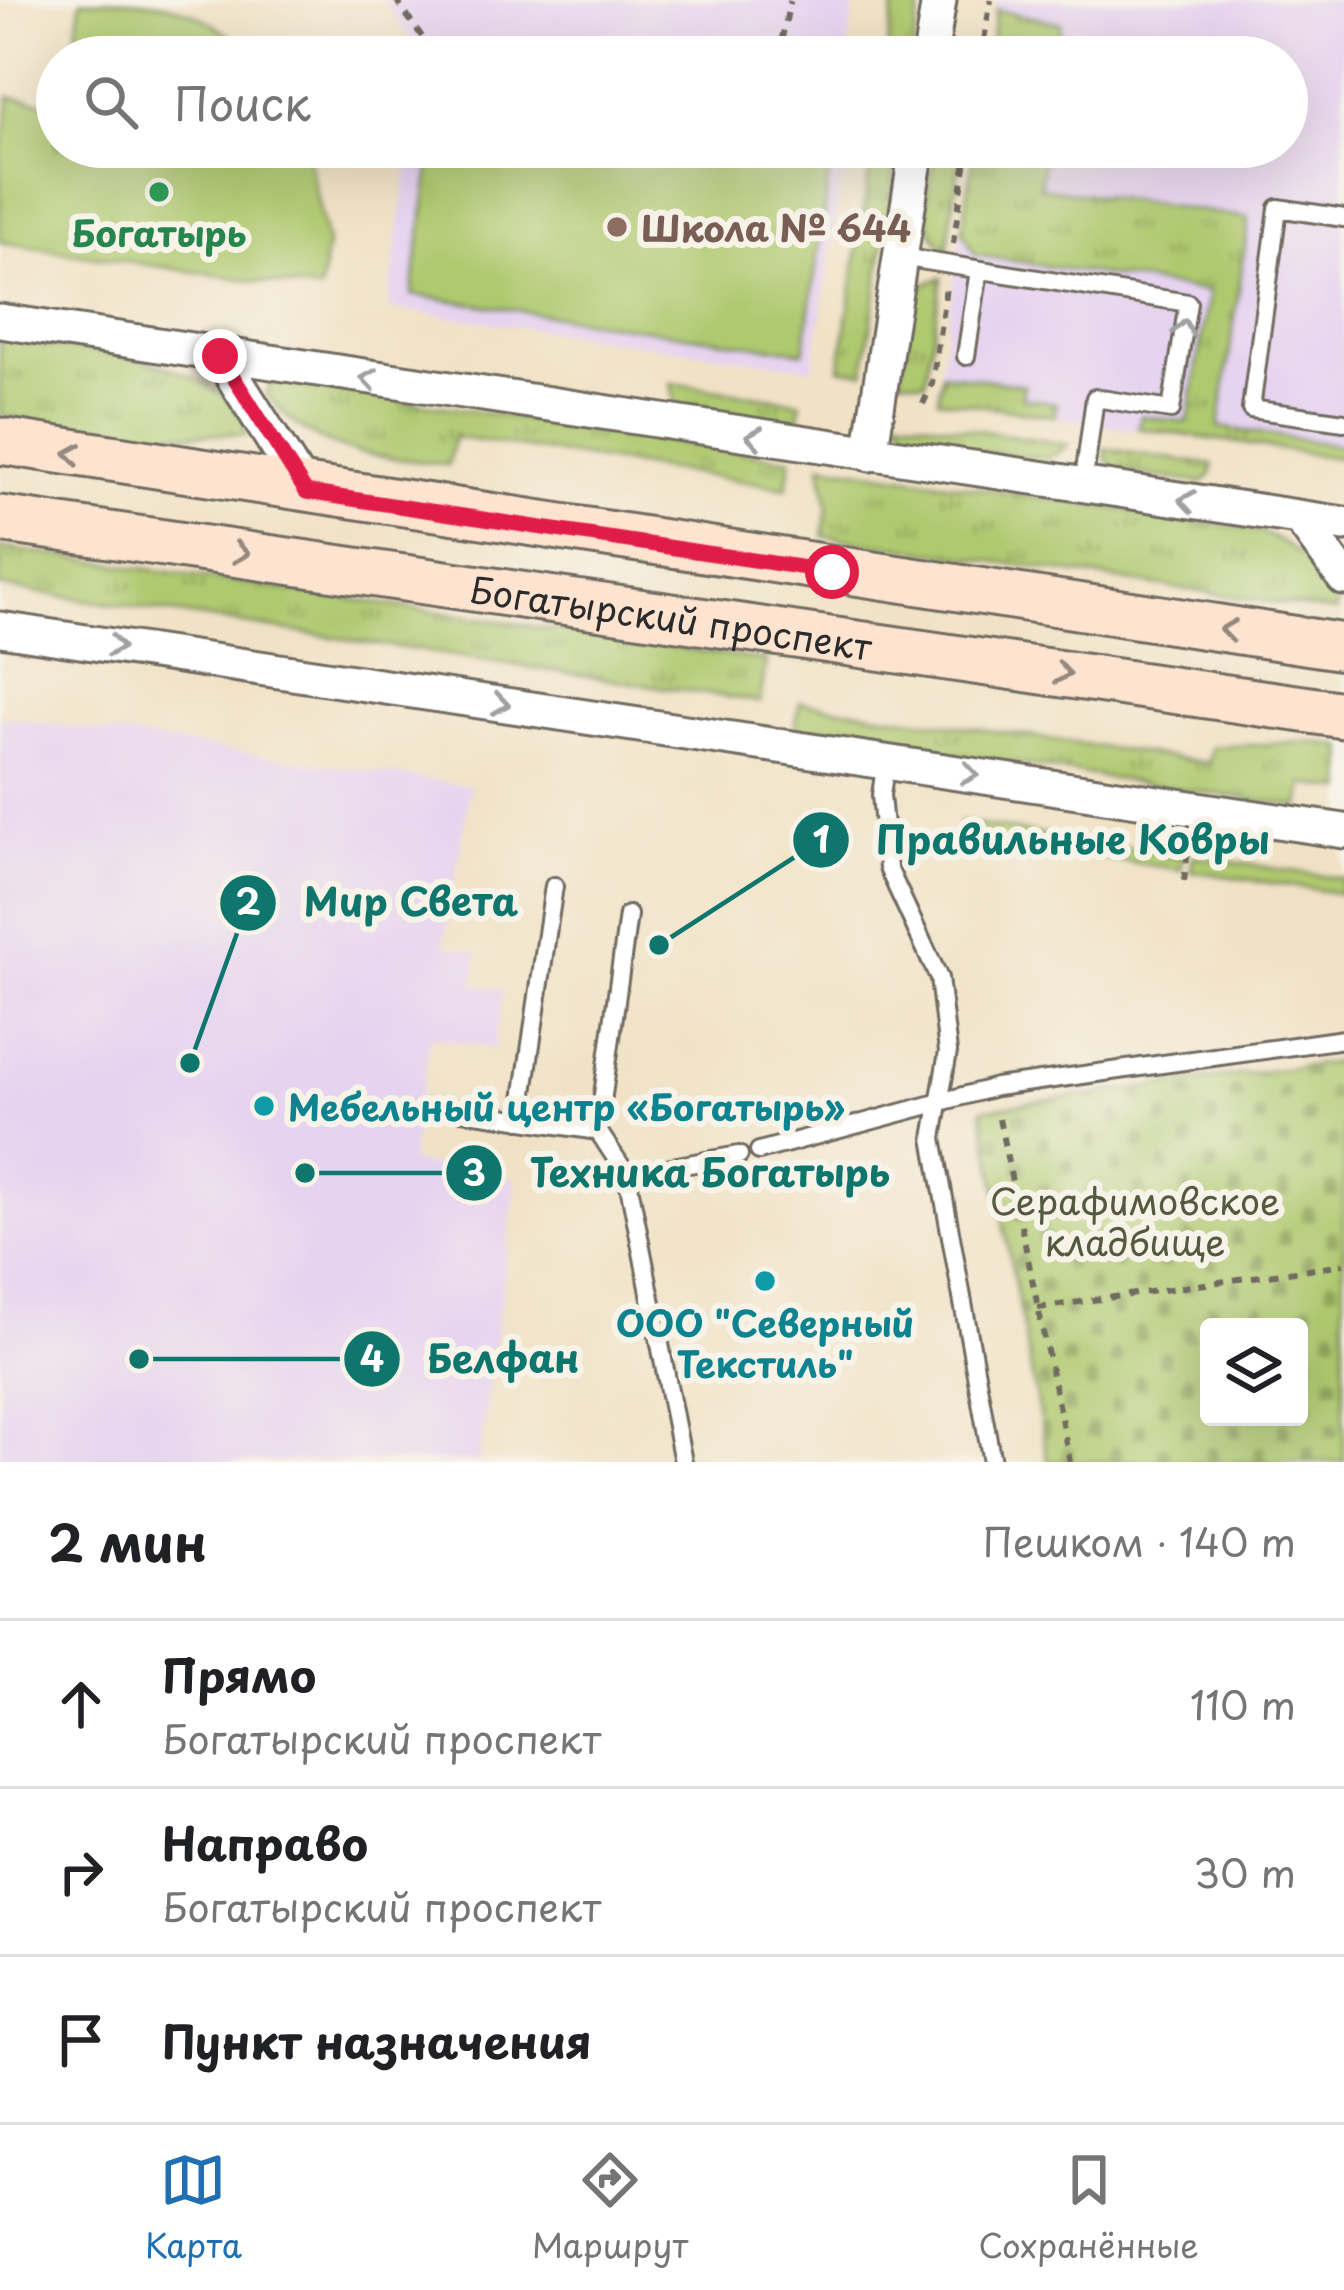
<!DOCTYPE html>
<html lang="ru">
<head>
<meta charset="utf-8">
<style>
  body { margin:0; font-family:"Playpen Sans",sans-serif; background:#f2f2f2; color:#202124 }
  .controls { position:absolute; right:36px; bottom:36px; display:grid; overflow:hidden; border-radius:12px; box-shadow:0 12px 48px #0002 }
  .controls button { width:108px; height:108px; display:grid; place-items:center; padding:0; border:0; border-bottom:3px solid #e0e0e0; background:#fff; color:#202124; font:60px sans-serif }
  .stop { position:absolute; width:36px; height:36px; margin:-27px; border:9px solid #e11d48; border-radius:50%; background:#fff }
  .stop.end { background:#e11d48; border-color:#fff; box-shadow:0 3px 12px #0008 }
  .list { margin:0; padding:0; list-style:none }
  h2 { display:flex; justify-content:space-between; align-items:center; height:156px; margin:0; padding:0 48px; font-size:51px }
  h2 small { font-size:39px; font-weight:400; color:#757577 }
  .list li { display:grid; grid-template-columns:78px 1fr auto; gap:36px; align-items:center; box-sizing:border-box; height:168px; padding:0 48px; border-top:3px solid #e0e0e0 }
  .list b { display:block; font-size:45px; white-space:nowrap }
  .list p { margin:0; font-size:39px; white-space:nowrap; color:#757577 }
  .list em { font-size:39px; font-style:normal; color:#757577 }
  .icon { flex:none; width:66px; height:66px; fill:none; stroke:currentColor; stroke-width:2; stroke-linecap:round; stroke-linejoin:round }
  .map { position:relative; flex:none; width:1344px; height:1462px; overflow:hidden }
  .search { position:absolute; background:#fff; box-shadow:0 12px 48px #0002; left:36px; right:36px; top:36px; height:132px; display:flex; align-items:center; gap:30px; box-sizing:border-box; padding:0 42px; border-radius:66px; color:#757577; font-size:45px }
  .sheet { height:660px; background:#fff }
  nav { display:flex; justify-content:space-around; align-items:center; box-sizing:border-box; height:168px; border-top:3px solid #e0e0e0; background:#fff; font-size:33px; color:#757577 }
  nav a { display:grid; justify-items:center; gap:6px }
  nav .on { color:#1f6fb2 }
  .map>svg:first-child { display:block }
  .built { fill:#e6d3f0 }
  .grass { fill:url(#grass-tufts); stroke:#6d7a4d; stroke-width:3 }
  .cemetery { fill:url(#cemetery-stones); stroke:#6d7a4d; stroke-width:3; fill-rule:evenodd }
  .pitch { fill:#afc96f; stroke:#6d7a4d; stroke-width:3 }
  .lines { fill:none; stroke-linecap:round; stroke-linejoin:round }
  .service-casing { stroke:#706b61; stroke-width:22 }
  .minor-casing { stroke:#706b61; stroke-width:39 }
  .secondary-casing { stroke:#706b61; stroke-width:51 }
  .path { stroke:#706b61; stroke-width:6; stroke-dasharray:9 9; stroke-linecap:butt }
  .service { stroke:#fff; stroke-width:16 }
  .minor { stroke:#fff; stroke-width:33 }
  .secondary { stroke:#fde4d0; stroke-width:45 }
  .oneway { stroke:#a0a0a0 }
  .oneway2 { stroke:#94887e }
  .route { stroke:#e11d48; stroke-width:15 }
  .leisure-dot { fill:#2e9e5b; stroke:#f7f3e8; stroke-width:4.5 }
  .education-dot { fill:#8d6e63; stroke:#f7f3e8; stroke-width:4.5 }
  .culture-dot { fill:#0f9aa8; stroke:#f7f3e8; stroke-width:4.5 }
  .labels { text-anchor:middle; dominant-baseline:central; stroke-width:12; stroke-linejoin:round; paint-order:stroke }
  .education-label { font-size:36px; font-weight:bold; fill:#785e54; stroke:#f7f3e8; text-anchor:start }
  .leisure-label { font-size:36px; font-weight:bold; fill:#27864d; stroke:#f7f3e8 }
  .street-label { font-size:36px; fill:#2b2b2b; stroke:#f7f3e8 }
  .culture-label { font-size:36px; font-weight:bold; fill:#0d838f; stroke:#f7f3e8; text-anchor:start }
  .park-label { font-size:36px; fill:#535a3f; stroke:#f7f3e8 }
  .leader { fill:none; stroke:#0f766e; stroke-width:4.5 }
  .callout-dot { fill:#0f766e; stroke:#f7f3e8; stroke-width:4.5 }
  .mark-label { font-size:36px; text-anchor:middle; font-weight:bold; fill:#fff }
  .callout-label { font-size:39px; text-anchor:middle; font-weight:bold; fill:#0f766e; stroke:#f7f3e8; stroke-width:12; stroke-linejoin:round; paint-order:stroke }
</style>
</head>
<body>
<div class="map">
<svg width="1344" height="1462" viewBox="0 0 1344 1462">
  <defs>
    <pattern id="grass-tufts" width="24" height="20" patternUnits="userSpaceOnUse" patternTransform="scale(3)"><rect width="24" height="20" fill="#afc96f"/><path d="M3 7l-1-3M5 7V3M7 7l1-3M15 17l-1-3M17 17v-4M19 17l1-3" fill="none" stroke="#8fa35b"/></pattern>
    <pattern id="cemetery-stones" width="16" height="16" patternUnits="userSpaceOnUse" patternTransform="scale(3)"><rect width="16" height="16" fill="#afc96f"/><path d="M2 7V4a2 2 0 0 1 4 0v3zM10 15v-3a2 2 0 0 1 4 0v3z" fill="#8fa35b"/></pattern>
  </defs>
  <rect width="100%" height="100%" fill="#f7f3e8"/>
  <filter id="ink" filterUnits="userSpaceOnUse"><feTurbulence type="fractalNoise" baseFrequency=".00833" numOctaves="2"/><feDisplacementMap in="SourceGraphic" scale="24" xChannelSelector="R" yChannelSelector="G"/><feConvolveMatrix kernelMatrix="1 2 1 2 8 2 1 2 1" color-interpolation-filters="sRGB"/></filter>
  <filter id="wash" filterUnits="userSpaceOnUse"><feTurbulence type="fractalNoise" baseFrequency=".004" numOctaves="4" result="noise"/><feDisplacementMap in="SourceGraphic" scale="48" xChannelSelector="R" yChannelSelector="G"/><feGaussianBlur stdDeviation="2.7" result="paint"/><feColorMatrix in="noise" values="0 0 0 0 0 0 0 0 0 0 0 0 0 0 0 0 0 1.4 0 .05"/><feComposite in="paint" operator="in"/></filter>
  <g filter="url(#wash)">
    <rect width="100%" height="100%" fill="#f1e2c6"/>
    <!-- built -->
    <path class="built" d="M383 0H855L847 57H424Z
      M997 0H1344V460L936 400 974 147H1287V57H987Z
      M411 147H847L813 368 388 308Z
      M0 717 470 786 444 946 478 952 473 985 503 990 494 1049 430 1036 410 1162 516 1179 479 1462H0Z"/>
    <!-- grass -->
    <path class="grass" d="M895 0H921L912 57H886Z
      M996 10 1061 23 1056 57H989Z
      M873 147H899L864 372 840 368Z
      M936 147H962L947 250C914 224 930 183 936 147Z
      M975 147H1045L1040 187 1249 218 1219 427 1344 446V459L1138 428 1141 416 1188 422 1209 292 975 255 962 230Z
      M942 278 925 382 900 378 913 294 920 285Z
      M0 339C66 349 232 354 247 435L111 432 0 416Z
      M942 373 1024 385 1022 398 1057 403 1055 416 938 399Z
      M272 381 791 459 787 488 454 437 448 465C373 454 317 459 266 394Z
      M671 383 801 402 798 423 675 406Z
      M898 417 1069 445 1047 459C1012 454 911 451 898 417Z
      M1105 449 1213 465 1211 476 1201 483 1119 471 1107 460Z
      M821 464 1254 530C1285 540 1338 576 1337 612L823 536 828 506Z
      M0 547 766 661 760 702 0 587Z
      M800 702 1208 763 1212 747 1311 742 1344 747V790L1304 784 1300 807 795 730Z
      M960 822 1183 856 1181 870 958 836Z
      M1193 856 1344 879V894L1191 871Z"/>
    <!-- cemetery -->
    <path class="cemetery" d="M1344 1061V1462H1048L982 1109ZM1209 1327H1299V1417H1209Z"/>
    <!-- pitch -->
    <path class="pitch" d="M81 0C163 0 194 0 253 57H73Z
      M10 97 57 104V147H306L327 244 320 291 0 242V162Z
      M433 147H833L804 352 412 295Z"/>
  </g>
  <g filter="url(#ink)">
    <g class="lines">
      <defs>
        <path id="service" d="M1344 218 1278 208 1251 409 1344 422
          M901 257 1188 303 1171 410 1095 398 1083 486
          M966 356 979 270
          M886 761 881 795 888 868 939 978 948 1052 933 1138 992 1462
          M448 1109 598 1131 627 1175 739 1155
          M520 1120 554 886
          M598 1131 628 915
          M759 1151 996 1087 1344 1039
          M627 1175 683 1462"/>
        <path id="minor" d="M930 57 939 0
          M0 321 1344 524
          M220 356 306 492
          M870 454 917 147
          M1300 518 1344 578
          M0 629 1344 831"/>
        <g id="secondary">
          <path d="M0 441 1344 647"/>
          <path id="s1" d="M0 519 1344 715"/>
        </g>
      </defs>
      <!-- service casing -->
      <use href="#service" class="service-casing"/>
      <!-- minor casing -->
      <use href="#minor" class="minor-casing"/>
      <!-- secondary casing -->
      <use href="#secondary" class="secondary-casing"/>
      <!-- path -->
      <path class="path" d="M396 0 425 41 498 51
        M778 57 790 1
        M981 57 991 0
        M953 244 968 147
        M923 404 932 384 946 287
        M1184 881 1190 837
        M999 1119 1070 1462
        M1038 1308 1344 1264"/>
      <!-- service -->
      <use href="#service" class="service"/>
      <!-- minor -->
      <use href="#minor" class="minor"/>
      <!-- secondary -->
      <use href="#secondary" class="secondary"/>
    </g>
    <!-- one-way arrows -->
    <defs><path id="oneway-chevron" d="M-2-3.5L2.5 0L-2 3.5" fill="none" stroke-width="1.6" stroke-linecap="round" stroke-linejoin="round" transform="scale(3)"/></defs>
    <g class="oneway">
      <use href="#oneway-chevron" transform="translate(1184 328) rotate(-81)"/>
      <use href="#oneway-chevron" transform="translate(369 379) rotate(-171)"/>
      <use href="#oneway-chevron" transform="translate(754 437) rotate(-171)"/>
      <use href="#oneway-chevron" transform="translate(1187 501) rotate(-171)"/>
      <use href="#oneway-chevron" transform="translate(116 646) rotate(9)"/>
      <use href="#oneway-chevron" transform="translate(501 704) rotate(9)"/>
      <use href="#oneway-chevron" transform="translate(970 774) rotate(9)"/>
    </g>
    <g class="oneway2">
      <use href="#oneway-chevron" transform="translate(73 454) rotate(-171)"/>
      <use href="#oneway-chevron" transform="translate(241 553) rotate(8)"/>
      <use href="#oneway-chevron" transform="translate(1228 630) rotate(-172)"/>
      <use href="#oneway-chevron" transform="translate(1063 673) rotate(9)"/>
    </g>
  </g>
  <g class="lines" filter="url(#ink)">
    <!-- route -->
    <path class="route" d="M220 356 306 492 832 572"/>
  </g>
  <!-- markers -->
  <circle class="leisure-dot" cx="159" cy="192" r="12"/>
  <circle class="education-dot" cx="617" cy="227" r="12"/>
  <g class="culture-dot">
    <circle cx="264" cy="1106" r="12"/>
    <circle cx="765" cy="1281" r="12"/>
  </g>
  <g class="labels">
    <!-- education labels -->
    <g class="education-label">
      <text x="641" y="227">Школа № 644</text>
    </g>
    <!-- leisure labels -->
    <g class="leisure-label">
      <text x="159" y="232">Богатырь</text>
    </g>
    <!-- street labels -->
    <g class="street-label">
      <text stroke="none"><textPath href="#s1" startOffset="678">Богатырский проспект</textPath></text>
    </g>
    <!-- culture labels -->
    <g class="culture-label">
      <text x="288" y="1106">Мебельный центр «Богатырь»</text>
      <text x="765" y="1322" text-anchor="middle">ООО "Северный<tspan x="765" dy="41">Текстиль"</tspan></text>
    </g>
    <!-- park labels -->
    <g class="park-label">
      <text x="1135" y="1200">Серафимовское<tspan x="1135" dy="41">кладбище</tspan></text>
    </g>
  </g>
  <!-- callouts -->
  <path class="leader" d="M659 945L821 840M190 1063L248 903M305 1173L474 1173M139 1359L372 1359"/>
  <g class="callout-dot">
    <circle cx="659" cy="945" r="12"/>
    <circle cx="190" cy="1063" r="12"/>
    <circle cx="305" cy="1173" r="12"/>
    <circle cx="139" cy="1359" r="12"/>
    <circle cx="821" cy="840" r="30"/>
    <circle cx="248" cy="903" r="30"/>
    <circle cx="474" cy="1173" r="30"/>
    <circle cx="372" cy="1359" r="30"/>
  </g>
  <g class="mark-label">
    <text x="821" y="853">1</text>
    <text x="248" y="915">2</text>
    <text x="474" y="1186">3</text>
    <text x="372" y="1372">4</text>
  </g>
  <g class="callout-label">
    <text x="1073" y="854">Правильные Ковры</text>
    <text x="411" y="916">Мир Света</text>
    <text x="710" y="1187">Техника Богатырь</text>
    <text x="503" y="1373">Белфан</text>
  </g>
</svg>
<div class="controls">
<button><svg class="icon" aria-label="layers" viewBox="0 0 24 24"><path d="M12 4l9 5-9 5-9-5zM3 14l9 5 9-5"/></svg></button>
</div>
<div class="stop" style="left:832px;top:572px"></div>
<div class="stop end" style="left:220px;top:356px"></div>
<div class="search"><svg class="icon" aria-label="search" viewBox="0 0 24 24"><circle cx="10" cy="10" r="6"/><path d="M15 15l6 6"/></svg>Поиск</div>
</div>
<section class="sheet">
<h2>2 мин<small>Пешком · 140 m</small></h2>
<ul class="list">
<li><svg class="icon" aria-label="ahead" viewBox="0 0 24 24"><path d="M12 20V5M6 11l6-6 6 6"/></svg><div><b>Прямо</b><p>Богатырский проспект</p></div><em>110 m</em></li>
<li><svg class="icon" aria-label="right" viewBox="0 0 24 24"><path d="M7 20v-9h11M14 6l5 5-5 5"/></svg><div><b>Направо</b><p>Богатырский проспект</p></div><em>30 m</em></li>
<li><svg class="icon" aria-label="arrive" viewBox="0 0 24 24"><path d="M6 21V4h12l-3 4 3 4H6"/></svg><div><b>Пункт назначения</b></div></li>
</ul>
</section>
<nav>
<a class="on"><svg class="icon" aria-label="map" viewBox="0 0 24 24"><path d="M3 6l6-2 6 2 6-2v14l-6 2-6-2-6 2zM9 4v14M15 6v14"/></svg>Карта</a>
<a><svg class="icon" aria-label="directions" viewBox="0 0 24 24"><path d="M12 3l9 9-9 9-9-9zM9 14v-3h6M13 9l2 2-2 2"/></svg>Маршрут</a>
<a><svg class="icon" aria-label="saved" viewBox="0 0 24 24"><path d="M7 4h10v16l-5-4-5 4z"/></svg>Сохранённые</a>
</nav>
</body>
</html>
